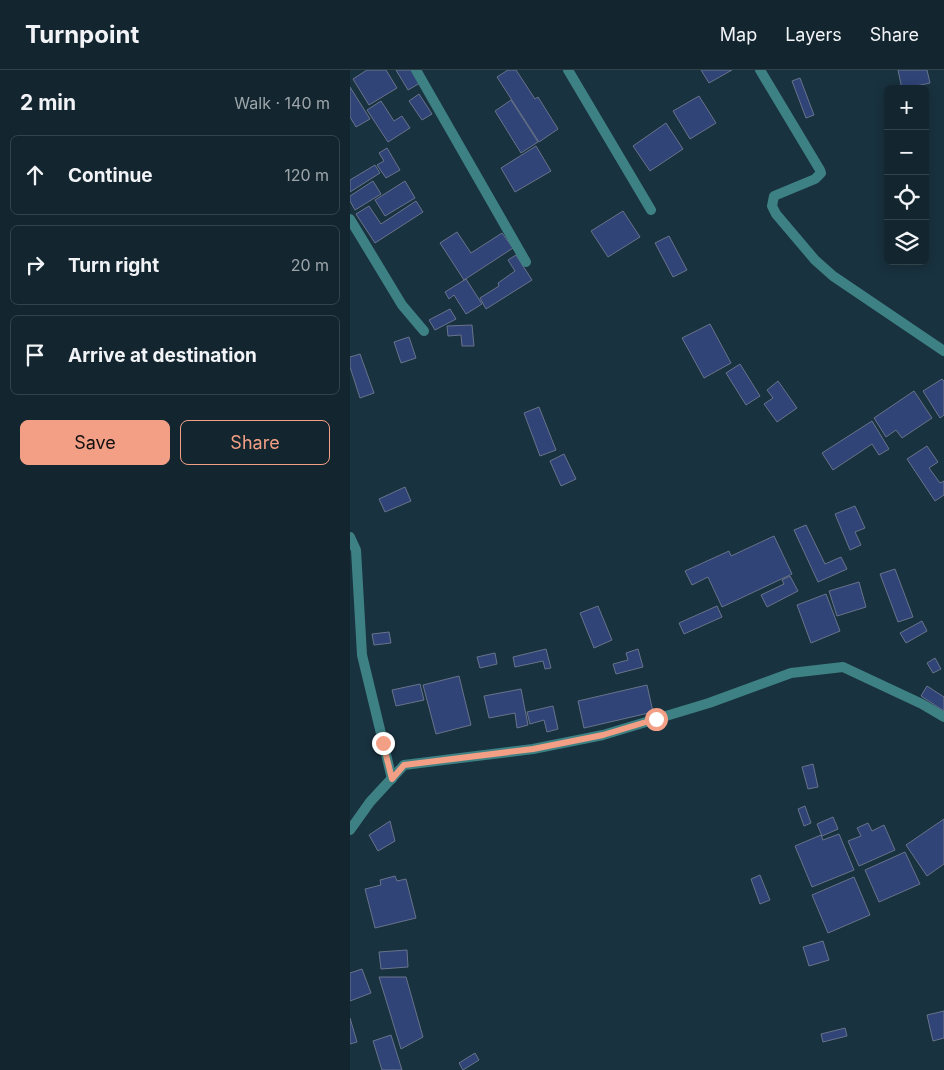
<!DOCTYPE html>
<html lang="en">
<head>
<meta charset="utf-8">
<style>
  body { margin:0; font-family:Inter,sans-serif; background:#1c2e37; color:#f1f3f6 }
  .controls { position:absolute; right:15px; top:15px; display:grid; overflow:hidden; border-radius:8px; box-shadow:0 2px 12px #0003 }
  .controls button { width:45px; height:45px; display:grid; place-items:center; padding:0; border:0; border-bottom:1px solid #32434b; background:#13262f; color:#f1f3f6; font:25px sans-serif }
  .stop { position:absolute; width:15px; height:15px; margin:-11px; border:4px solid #f39f85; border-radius:50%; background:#fff }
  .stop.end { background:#f39f85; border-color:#fff; box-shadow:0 1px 5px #0008 }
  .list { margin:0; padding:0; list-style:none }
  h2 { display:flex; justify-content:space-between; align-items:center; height:65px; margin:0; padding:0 20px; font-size:21px }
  h2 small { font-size:16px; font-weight:400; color:#9da5aa }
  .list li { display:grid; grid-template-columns:32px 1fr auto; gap:15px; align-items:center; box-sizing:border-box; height:80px; margin:0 10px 10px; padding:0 10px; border:1px solid #32434b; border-radius:8px }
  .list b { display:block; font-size:19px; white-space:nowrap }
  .list em { font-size:16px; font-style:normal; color:#9da5aa }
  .actions { display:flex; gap:10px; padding:15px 20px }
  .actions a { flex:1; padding:11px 0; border:1px solid #f39f85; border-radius:8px; text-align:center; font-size:18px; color:#f39f85 }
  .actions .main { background:#f39f85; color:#111 }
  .icon { flex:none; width:28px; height:28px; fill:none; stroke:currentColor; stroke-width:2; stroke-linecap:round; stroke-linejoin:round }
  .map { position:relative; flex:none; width:594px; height:1000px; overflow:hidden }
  header { display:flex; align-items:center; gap:30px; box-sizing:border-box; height:70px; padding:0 25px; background:#13262f; border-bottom:1px solid #32434b }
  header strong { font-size:24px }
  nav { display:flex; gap:28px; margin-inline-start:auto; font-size:18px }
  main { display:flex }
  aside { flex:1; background:#13262f }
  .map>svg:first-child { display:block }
  .building { fill:#304477; stroke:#68738b }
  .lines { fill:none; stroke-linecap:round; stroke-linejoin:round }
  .minor { stroke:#3e8184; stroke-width:10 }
  .tertiary { stroke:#3e8184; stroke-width:10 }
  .route { stroke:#f39f85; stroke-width:6 }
</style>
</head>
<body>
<header>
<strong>Turnpoint</strong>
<nav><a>Map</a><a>Layers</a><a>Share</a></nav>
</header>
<main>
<aside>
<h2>2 min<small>Walk · 140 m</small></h2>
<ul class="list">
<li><svg class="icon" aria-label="ahead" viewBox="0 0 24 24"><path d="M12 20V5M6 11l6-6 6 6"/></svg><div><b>Continue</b></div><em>120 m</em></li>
<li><svg class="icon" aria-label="right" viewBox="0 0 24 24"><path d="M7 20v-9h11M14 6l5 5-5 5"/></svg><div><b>Turn right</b></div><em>20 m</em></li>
<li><svg class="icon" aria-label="arrive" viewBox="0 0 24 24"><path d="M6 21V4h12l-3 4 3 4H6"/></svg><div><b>Arrive at destination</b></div></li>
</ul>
<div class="actions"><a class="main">Save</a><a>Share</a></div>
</aside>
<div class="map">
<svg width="594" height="1000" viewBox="0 0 594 1000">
  <rect width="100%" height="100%" fill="#19323f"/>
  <!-- building -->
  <path class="building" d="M17 0H36L47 18 19 35 3 9Z
    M46 0H62L70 13 58 20Z
    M158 0H166L185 29 188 27 208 59 189 72 147 7Z
    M351 0H382L359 13Z
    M548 0H577L580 13 552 19Z
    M450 8 464 45 456 48 442 11Z
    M0 17 20 49 6 57 0 47Z
    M69 24 82 44 72 50 59 31Z
    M349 26 366 53 340 69 323 41Z
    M161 30 188 72 171 83 145 41Z
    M31 31 44 51 52 46 60 58 38 72 17 40Z
    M316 53 333 79 300 101 283 76Z
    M186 76 201 101 165 122 151 98Z
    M37 78 50 100 36 108 27 95 34 91 29 83Z
    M25 95 30 103 0 122V110Z
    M23 111 31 124 5 140 0 131V126Z
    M55 111 65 128 35 146 25 130Z
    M66 131 73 142 25 173 6 144 19 136 31 154Z
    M273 141 290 167 258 187 241 161Z
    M107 162 121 183 152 163 163 178 114 210 90 173Z
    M319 166 337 200 323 207 305 173Z
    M166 185 182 210 136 239 130 228 149 216 148 213 165 201 158 190Z
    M116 209 132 234 116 244 104 225 99 229 95 222Z
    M100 239 106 249 85 260 79 250Z
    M360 254 381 293 354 308 332 268Z
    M122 255 124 276H112L111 265 98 266 97 256Z
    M59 267 66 288 51 293 44 272Z
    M10 284 24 323 10 328 0 297V287Z
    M390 294 410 326 396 335 376 303Z
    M592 309 594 311V345L590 348 573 321Z
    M428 311 447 338 427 352 414 334 423 328 417 320Z
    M564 321 582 348 552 368 546 360 536 367 524 348Z
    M189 337 206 380 190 386 174 343Z
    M522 351 539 379 529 385 522 374 483 400 472 383Z
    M577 376 588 392 579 398 590 413 594 411V425L585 431 557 389Z
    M214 384 226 409 211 416 200 391Z
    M55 417 61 431 35 442 29 429Z
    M505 436 515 458 505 462 511 475 500 480 485 444Z
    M456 455 475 494 491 487 497 499 468 512 444 460Z
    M424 466 442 504 372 537 358 507 342 515 335 501 379 481 381 486Z
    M545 499 563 547 548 552 530 504Z
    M440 506 448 521 417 537 411 525 434 514 432 510Z
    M509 512 516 537 487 546 479 521Z
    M476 524 490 561 461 573 447 535Z
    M248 536 262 570 244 578 230 543Z
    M367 536 372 547 334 564 329 553Z
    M572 551 577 561 556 573 550 563Z
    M39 562 41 573 24 575 22 564Z
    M196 579 201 598 195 599 193 591 165 597 163 587Z
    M288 579 293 597 266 604 263 594 278 590 276 583Z
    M145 583 147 594 130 598 127 587Z
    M585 588 591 599 583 603 577 593Z
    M109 606 121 655 86 664 73 615Z
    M70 614 74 630 46 636 42 620Z
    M297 615 303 642 234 658 228 631Z
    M577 616 594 627V641L571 626Z
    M171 619 178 655 167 658 165 643 139 648 134 626Z
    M203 636 208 659 197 662 194 650 180 654 177 642Z
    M463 694 468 717 458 719 452 697Z
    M455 736 461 753 454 756 448 739Z
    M483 747 488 759 472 766 467 754Z
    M594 749V794L577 806 556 775Z
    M40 751 45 771 28 781 19 765Z
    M518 753 522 761 534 755 545 780 509 796 498 771 511 766 507 758Z
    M489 764 504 800 462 817 445 776 471 765 473 770Z
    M555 782 570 814 529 832 515 800Z
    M410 805 420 830 410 834 401 809Z
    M45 806 47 811 56 809 66 848 25 858 15 819 31 815 30 810Z
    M504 807 520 845 478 863 462 825Z
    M473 871 479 890 459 896 453 877Z
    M57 880 58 897 31 899 29 882Z
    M12 899 21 923 0 931V903Z
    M29 907H56L73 967 51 979Z
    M594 941V968L583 971 577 945Z
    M0 948 7 972 0 974Z
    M495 958 497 966 473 972 471 964Z
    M41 965 52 1000H32L23 971Z
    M125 983 129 990 113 1000 109 993Z"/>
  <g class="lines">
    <!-- minor -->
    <path class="minor" d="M66 0 176 192
      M218 0 301 140
      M410 0 470 100 471 103 465 109 424 126 422 136 426 144 465 190 483 206 594 281
      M0 149 52 235 74 261
      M0 467 6 480 12 585 42 709"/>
    <!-- tertiary -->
    <path class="tertiary" d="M0 760 20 732 54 695 183 679 253 665 359 633 441 603 493 597 572 634 594 647"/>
  </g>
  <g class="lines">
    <!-- route -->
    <path class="route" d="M33 673 42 709 54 695 183 679 253 665 306 649"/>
  </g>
</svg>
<div class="controls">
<button>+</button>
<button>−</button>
<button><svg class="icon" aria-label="locate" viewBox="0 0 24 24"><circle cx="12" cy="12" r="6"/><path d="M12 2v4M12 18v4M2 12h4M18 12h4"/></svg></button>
<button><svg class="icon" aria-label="layers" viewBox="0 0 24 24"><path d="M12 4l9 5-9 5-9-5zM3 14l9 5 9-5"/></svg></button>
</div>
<div class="stop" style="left:306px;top:649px"></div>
<div class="stop end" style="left:33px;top:673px"></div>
</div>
</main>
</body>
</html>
